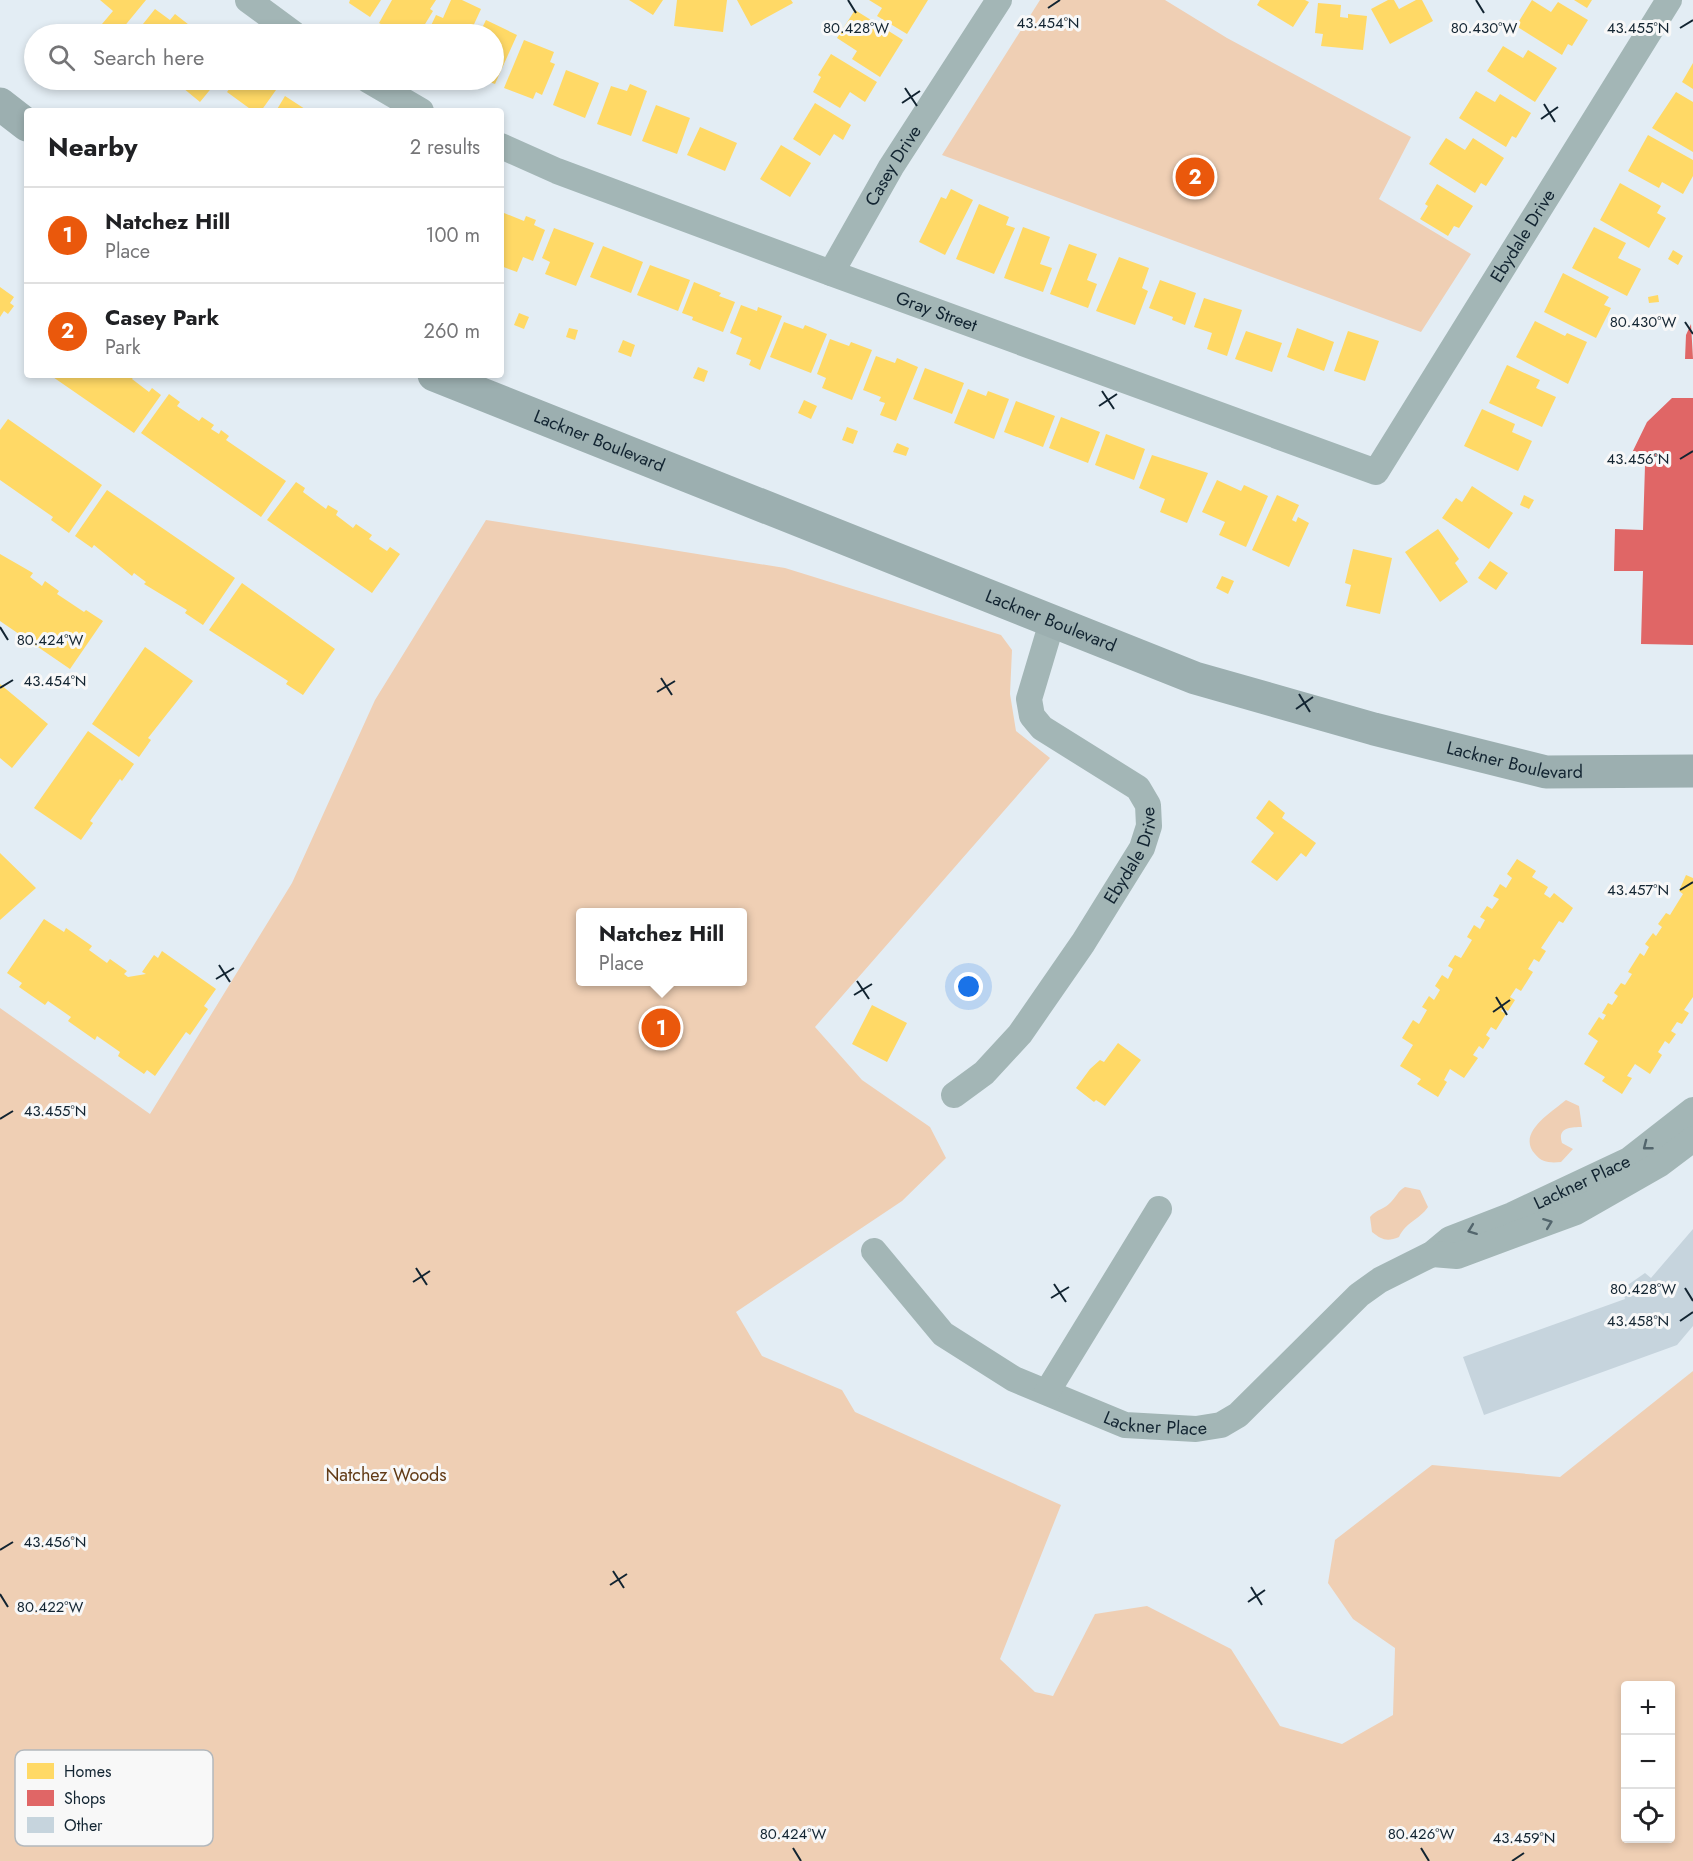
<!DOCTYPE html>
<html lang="en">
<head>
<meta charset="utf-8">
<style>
  body { margin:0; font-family:Jost,sans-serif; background:#f2f2f2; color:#202124 }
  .controls { position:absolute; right:18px; bottom:18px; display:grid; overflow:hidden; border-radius:6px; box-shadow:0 3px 9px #0003 }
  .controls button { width:54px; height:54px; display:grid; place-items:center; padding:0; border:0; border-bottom:2px solid #e0e0e0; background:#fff; color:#202124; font:30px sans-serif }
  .you { position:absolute; left:969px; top:987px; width:21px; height:21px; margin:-15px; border:4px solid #fff; border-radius:50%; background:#1a73e8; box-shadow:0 0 0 9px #1a73e833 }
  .badge { display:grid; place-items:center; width:39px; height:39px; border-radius:50%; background:#ea580c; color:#fff; font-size:20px; font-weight:700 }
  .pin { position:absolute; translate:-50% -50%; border:3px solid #fff; box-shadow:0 2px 6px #0006 }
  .popup { position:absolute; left:576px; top:908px; width:171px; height:78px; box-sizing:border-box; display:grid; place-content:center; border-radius:6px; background:#fff; filter:drop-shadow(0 2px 4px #0005); font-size:20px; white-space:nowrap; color:#757577 }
  .popup b { font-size:22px; color:#202124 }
  .popup::after { content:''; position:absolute; left:50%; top:100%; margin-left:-12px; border:12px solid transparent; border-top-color:#fff }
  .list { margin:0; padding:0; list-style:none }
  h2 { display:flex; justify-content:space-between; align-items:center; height:78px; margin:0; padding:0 24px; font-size:26px }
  h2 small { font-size:20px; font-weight:400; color:#757577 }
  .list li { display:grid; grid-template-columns:39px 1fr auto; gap:18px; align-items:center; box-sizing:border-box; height:96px; padding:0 24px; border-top:2px solid #e0e0e0 }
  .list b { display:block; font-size:22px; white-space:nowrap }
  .list p { margin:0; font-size:20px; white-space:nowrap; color:#757577 }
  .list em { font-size:20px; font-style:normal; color:#757577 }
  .icon { flex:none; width:33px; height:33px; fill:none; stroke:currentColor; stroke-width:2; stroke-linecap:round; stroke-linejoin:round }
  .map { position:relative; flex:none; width:1693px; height:1861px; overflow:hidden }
  .search { position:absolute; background:#fff; box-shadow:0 3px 9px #0003; left:24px; top:24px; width:480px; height:66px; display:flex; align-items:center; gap:15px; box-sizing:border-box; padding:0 21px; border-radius:33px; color:#757577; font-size:22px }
  .panel { position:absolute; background:#fff; box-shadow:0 3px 9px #0003; left:24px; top:108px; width:480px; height:270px; border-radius:6px }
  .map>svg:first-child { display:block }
  .green { fill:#efcfb4; fill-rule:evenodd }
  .homes { fill:#ffd966 }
  .shops { fill:#e06666 }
  .building { fill:#c6d4dd }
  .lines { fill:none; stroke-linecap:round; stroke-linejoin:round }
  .minor { stroke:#a3b6b6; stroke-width:26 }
  .major { stroke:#9cafb0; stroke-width:33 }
  .oneway { stroke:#53666d }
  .ticks { fill:none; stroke:#122431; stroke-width:2 }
  .labels { text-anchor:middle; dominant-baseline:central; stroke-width:6; stroke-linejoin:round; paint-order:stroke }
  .street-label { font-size:18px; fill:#122431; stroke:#f8f8f8 }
  .park-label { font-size:18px; fill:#613a15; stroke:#f8f8f8 }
  .key { fill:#f8f8f8; stroke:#b3b8bc; stroke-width:1.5 }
  .key-label { font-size:16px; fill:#122431 }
  .ticks-label { font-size:15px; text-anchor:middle; fill:#122431; stroke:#f8f8f8; stroke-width:6; stroke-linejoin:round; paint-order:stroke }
</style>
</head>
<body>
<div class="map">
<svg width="1693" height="1861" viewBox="0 0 1693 1861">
  <rect width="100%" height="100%" fill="#e3edf4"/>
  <!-- green -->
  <path class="green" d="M1040 0H1165L1227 38 1411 137 1379 199 1471 254 1421 332 942 155Z
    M486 520 785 568 1001 635 1012 650 1010 694 1016 731 1050 758 815 1027 862 1080 930 1127 946 1158 902 1201 736 1312 762 1356 842 1390 855 1412 1061 1505 1000 1659 1035 1692 1053 1696 1095 1614 1147 1606 1231 1649 1280 1726 1342 1744 1393 1715 1395 1648 1353 1619 1328 1583 1335 1540 1432 1465 1560 1477 1693 1371V1861H0V1008L150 1114 292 883 375 700ZM580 912H742V982H580ZM1626 1686H1670V1838H1626Z
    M1566 1100 1579 1106 1582 1127C1570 1127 1557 1128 1562 1143L1573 1149 1561 1162C1551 1163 1542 1163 1535 1154 1516 1133 1552 1112 1566 1100Z
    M1405 1187 1420 1190 1428 1207C1419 1220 1406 1222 1399 1237 1387 1242 1382 1240 1372 1232L1370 1217C1377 1209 1385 1209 1391 1202 1397 1196 1397 1192 1405 1187Z"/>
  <!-- homes -->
  <path class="homes" d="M100 0H146L118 34 102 24 113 11Z
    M350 0H381L370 17 349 3Z
    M392 0H436L430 9 433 11 419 34H399L379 23Z
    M451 0H462L481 9 470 33 473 34H427L436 15 443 18Z
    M629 0H663L653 15Z
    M677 0H727L723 32 674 26Z
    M737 0H791L793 3 751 26Z
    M869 0H928L907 34 877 16 882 8Z
    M1260 0H1305L1309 2 1293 27 1257 5Z
    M1388 0H1394L1399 9 1416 0H1422L1433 21 1390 44 1371 9Z
    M1532 0 1551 12 1558 2 1588 20 1572 46 1568 44 1562 55 1516 26Z
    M1574 0H1592L1587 8Z
    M1318 3 1341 5 1340 17 1348 18V14L1367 16 1363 50 1321 46 1323 34 1315 33Z
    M155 9 170 20 175 14 193 28 187 34H135Z
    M855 10 903 40 880 77 852 59 857 51 837 38Z
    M486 20 517 35 495 84 484 80H494V34H479Z
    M524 40 554 52 550 62 555 64 542 95 536 92 533 99 504 88Z
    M1503 46 1523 58 1528 50 1557 68 1535 102 1487 71Z
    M831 54 877 82 865 102 850 92 840 108 813 92 821 77 818 75Z
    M1693 63V89L1682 82Z
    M566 70 599 83 585 118 553 105Z
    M189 80H218L200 102 183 88Z
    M236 80H260L276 90 261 111H253L227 92Z
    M630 84 647 91 631 136 597 124 611 86 627 91Z
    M1476 91 1495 102 1500 94 1531 113 1516 138 1512 136 1506 147 1459 118Z
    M1676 92 1693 102V152L1652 128Z
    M285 96 305 109 276 111Z
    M815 103 851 125 843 140 834 134 820 156 793 139Z
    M656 105 690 118 677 154 642 141Z
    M700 127 737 143 725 171 687 155Z
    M1648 135 1693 160V176L1683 194 1662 182 1659 188 1628 171Z
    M1446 138 1465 150 1473 138 1504 158 1486 186 1481 183 1475 193 1429 164Z
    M781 145 811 163 790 197 760 179Z
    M1620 183 1661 206 1657 213 1666 218 1649 248 1600 220Z
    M1437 184 1473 206 1459 228 1454 226 1448 236 1420 219 1428 206 1425 204Z
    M951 189 973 200 945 255 919 242 941 197 946 199Z
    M979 204 1009 217 1006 225 1015 228 994 274 956 259Z
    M504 213 524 221 526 216 536 220 534 225 545 230 533 261 523 257 517 272 501 266V220Z
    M1023 227 1050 237 1040 264 1052 268 1043 292 1004 278Z
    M1594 227 1626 243 1618 258 1641 269 1627 296 1572 268Z
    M554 228 594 243 576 286 545 274 550 262 542 258Z
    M1069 244 1097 254 1087 280 1097 284 1088 308 1050 294Z
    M603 246 643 262 631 293 590 277Z
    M1673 250 1683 256 1678 265 1668 259Z
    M1119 257 1149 268 1142 288 1148 291 1135 325 1096 311Z
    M650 265 690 280 678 311 637 295Z
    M1563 273 1609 297 1604 305 1611 308 1596 338 1544 312Z
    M1160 280 1196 293 1185 325 1172 320 1173 317 1149 308Z
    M694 282 721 293 719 296 735 302 723 332 692 320 693 317 682 313Z
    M0 287 14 297 10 303 14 306 8 314 4 311 0 317Z
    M1658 295 1659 302 1649 303 1648 297Z
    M1204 298 1242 310 1227 356 1207 349 1212 333 1194 327Z
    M741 305 757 311 758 307 782 316 760 370 749 365 751 360 736 354 742 338 730 333Z
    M519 313 529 317 524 329 514 325Z
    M1535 321 1565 336 1567 333 1587 342 1568 384 1516 357Z
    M784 322 803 329 805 325 827 334 811 373 770 357Z
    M569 328 578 330 575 340 566 337Z
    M1297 328 1334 342 1324 371 1287 357Z
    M1246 331 1282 343 1272 372 1235 359Z
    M1348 331 1379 341 1365 381 1334 371Z
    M830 339 849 346 851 342 872 350 852 400 822 388 826 378 817 374Z
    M623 340 635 345 631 357 618 352Z
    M876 356 895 363 897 358 918 367 896 421 880 415 885 403 879 401 881 397 863 390Z
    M1507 365 1540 380 1536 388 1556 397 1542 427 1489 403Z
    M698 367 708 371 704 382 693 378Z
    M925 368 964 383 952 414 913 399Z
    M50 375H135L132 379 149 392 152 388 161 395 134 433Z
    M968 389 986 396 988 391 1009 399 994 439 954 423Z
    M169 394 180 402 177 406 199 421 202 417 214 425 211 429 219 434 221 430 229 436 226 440 286 481 261 517 141 433Z
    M804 400 817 406 811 419 798 413Z
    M1016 401 1055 416 1043 447 1004 432Z
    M1482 409 1515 424 1512 432 1532 441 1518 471 1464 446Z
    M1061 417 1100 432 1088 463 1049 448Z
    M8 419 102 485 69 533 51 520 53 517 0 480V430Z
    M847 427 858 431 853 444 842 440Z
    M1106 434 1145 449 1134 480 1095 465Z
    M897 443 909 448 906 456 893 452Z
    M1152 455 1208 473 1187 523 1160 512 1165 499 1139 488Z
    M1217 480 1241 491 1244 485 1268 496 1246 547 1219 535 1225 522 1202 512Z
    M296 482 305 488 303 492 326 509 328 505 338 511 336 515 353 528 356 524 372 535 369 539 387 551 390 547 400 554 372 593 267 520Z
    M1472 486 1513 513 1489 549 1442 518 1456 498 1462 502Z
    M107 490 235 578 203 625 185 613 187 610 144 584 146 582 134 573 132 576 94 545 92 548 75 536Z
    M1277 495 1299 505 1292 520 1296 522 1298 517 1309 523 1289 567 1252 550Z
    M1524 495 1534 500 1529 509 1520 505Z
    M1438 529 1459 559 1455 563 1468 582 1440 602 1405 552Z
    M1353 549 1392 558 1380 614 1346 606 1351 585 1345 583Z
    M0 554 33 573 30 577 42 586 45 581 59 591 57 594 84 612 86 610 103 621 70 669 0 621Z
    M1490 561 1508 573 1496 590 1478 578Z
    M1222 576 1234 581 1228 594 1216 588Z
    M242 583 335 649 303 695 286 684 288 681 209 630Z
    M145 647 193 681 148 738 151 740 139 757 92 724Z
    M0 684 48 724 12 768 0 758Z
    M88 731 134 764 122 781 120 779 90 821 93 823 81 840 34 808Z
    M1269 800 1285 813 1282 818 1316 843 1306 857 1301 853 1277 881 1251 862 1274 833 1256 818Z
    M0 853 36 888 0 920Z
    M1517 859 1536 871 1532 877 1548 887 1544 894 1550 898 1554 893 1573 908 1563 923 1559 921 1541 948 1546 951 1539 962 1534 959 1528 969 1533 972 1521 991 1516 988 1510 997 1515 1000 1508 1011 1503 1008 1501 1011 1506 1014 1496 1030 1491 1027 1486 1035 1490 1038 1483 1049 1479 1046 1473 1055 1478 1058 1464 1078 1450 1069 1444 1080 1447 1082 1438 1097 1417 1084 1421 1079 1400 1066 1413 1045 1402 1038 1413 1020 1419 1024 1427 1010 1422 1007 1429 996 1434 1000 1440 990 1435 986 1442 975 1448 979 1453 969 1448 966 1455 955 1461 958 1472 940 1467 937 1474 925 1480 929 1485 920 1480 917 1487 906 1492 909 1499 899 1493 896 1500 884 1506 888 1512 878 1507 874Z
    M1686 875 1693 878V997L1684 1010 1689 1013 1682 1024 1677 1022 1671 1031 1676 1034 1669 1044 1665 1041 1658 1052 1662 1055 1650 1074 1635 1064 1627 1076 1632 1078 1622 1094 1602 1081 1605 1077 1584 1064 1598 1041 1588 1034 1599 1017 1603 1020 1606 1015 1602 1013 1608 1003 1612 1005 1618 996 1614 993 1621 983 1625 985 1632 974 1628 972 1640 953 1644 956 1649 947 1645 944 1653 933 1656 936 1662 927 1658 924 1666 913 1670 915 1683 894 1679 891Z
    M44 919 64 932 66 928 92 946 89 950 107 963 110 959 127 971 124 974 128 977 146 974 142 972 154 955 158 958 162 951 216 989 204 1006 208 1009 190 1035 186 1032 155 1076 147 1070 144 1074 118 1056 120 1052 97 1036 95 1040 68 1021 71 1017 48 1001 45 1005 19 987 22 983 7 973Z
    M872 1005 907 1023 887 1062 852 1044Z
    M1118 1043 1141 1060 1105 1106 1096 1100 1094 1102 1076 1088 1090 1069 1100 1060 1104 1062Z"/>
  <!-- shops -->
  <path class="shops" d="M1691 324 1693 359H1685L1686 335Z
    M1672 398H1693V645L1641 644 1643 571H1614L1615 529 1643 530 1645 466 1629 459 1647 422Z"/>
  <!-- building -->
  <path class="building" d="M1693 1229V1326L1677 1345 1484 1415 1463 1357 1625 1299 1622 1289 1645 1273 1651 1278Z"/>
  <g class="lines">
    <!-- minor -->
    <g class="minor">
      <path d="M248 0 294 34"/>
      <path d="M368 80 421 111"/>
      <path id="s1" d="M501 146 557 171 831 273 1376 472 1669 0"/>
      <path id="s2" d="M831 273 891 167 999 0"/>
      <path id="s3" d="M954 1095 984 1073 1020 1034 1083 943 1142 848 1149 826 1148 805 1138 788 1042 728 1032 716 1029 699 1052 622"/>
      <path id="s4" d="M874 1251 943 1334 1014 1379 1125 1425 1196 1429 1221 1425 1238 1415 1359 1295 1380 1280 1432 1254 1450 1239 1512 1215 1629 1160 1693 1110"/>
      <path d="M1432 1254 1457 1256 1576 1212 1660 1164 1693 1139"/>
      <path d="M1047 1392 1159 1209"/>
    </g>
    <!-- major -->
    <g class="major">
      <path d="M0 104 27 125"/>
      <path id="s5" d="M434 375 1195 678 1374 729 1546 772 1693 771"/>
    </g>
  </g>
  <!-- one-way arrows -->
  <defs><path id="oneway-chevron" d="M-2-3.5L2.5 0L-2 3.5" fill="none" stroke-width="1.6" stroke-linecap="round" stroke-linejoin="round" transform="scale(1.5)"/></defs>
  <g class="oneway">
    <use href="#oneway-chevron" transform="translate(1647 1146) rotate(142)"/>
    <use href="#oneway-chevron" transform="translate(1548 1223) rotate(-21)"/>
    <use href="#oneway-chevron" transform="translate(1472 1230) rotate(159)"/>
  </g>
  <!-- ticks -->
  <path class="ticks" d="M848 0 856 13M1476 0 1484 13M1048 8 1060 0M1680 28 1693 20M905 88 917 106M902 103 920 91M1544 104 1555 122M1541 119 1558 107M1685 322 1693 334M1102 391 1114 409M1099 406 1117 394M1680 459 1693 451M0 627 8 640M661 678 672 695M0 688 13 680M657 692 675 681M1299 694 1310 712M1296 709 1313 697M1680 890 1693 882M219 965 230 982M216 979 234 968M857 981 869 999M854 995 872 984M1496 997 1507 1015M1493 1012 1510 1000M0 1119 13 1111M416 1268 427 1285M413 1282 430 1271M1054 1284 1066 1302M1685 1288 1693 1301M1051 1298 1069 1287M1680 1321 1693 1312M0 1550 13 1542M613 1571 624 1588M610 1585 627 1574M1251 1587 1262 1605M0 1594 8 1607M1248 1602 1265 1590M793 1848 801 1861M1421 1848 1429 1861M1512 1861 1524 1853"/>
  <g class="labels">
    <!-- street labels -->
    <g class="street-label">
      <text stroke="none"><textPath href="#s2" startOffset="124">Casey Drive</textPath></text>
      <text stroke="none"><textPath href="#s1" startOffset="1212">Ebydale Drive</textPath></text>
      <text stroke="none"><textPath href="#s1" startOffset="466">Gray Street</textPath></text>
      <text stroke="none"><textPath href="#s5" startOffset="178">Lackner Boulevard</textPath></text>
      <text stroke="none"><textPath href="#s5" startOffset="664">Lackner Boulevard</textPath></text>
      <text stroke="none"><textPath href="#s5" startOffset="1150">Lackner Boulevard</textPath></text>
      <text stroke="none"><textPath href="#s3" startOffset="302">Ebydale Drive</textPath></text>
      <text stroke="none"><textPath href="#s4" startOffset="850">Lackner Place</textPath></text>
      <text stroke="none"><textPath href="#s4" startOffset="342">Lackner Place</textPath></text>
    </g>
    <!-- park labels -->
    <g class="park-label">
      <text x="386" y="1475">Natchez Woods</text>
    </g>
  </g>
  <!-- legend -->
  <rect x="15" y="1750" width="198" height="96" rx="9" class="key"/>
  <rect x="27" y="1763" width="27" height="16" fill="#ffd966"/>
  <rect x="27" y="1790" width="27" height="16" fill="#e06666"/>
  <rect x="27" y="1817" width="27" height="16" fill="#c6d4dd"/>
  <g class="key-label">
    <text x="64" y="1777">Homes</text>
    <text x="64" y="1804">Shops</text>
    <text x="64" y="1831">Other</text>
  </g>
  <g class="ticks-label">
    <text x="1048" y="28">43.454°N</text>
    <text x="856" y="33">80.428°W</text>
    <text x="1484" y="33">80.430°W</text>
    <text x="1638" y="33">43.455°N</text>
    <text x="1643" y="327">80.430°W</text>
    <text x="1638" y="464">43.456°N</text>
    <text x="50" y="645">80.424°W</text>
    <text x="55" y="686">43.454°N</text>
    <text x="1638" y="895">43.457°N</text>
    <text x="55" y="1116">43.455°N</text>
    <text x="1643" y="1294">80.428°W</text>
    <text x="1638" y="1326">43.458°N</text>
    <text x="55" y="1547">43.456°N</text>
    <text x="50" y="1612">80.422°W</text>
    <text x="793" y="1839">80.424°W</text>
    <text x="1421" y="1839">80.426°W</text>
    <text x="1524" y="1843">43.459°N</text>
  </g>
</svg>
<div class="controls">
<button>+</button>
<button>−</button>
<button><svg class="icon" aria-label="locate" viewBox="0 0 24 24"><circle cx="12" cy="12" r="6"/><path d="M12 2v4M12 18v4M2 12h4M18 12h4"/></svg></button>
</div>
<div class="you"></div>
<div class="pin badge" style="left:661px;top:1028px">1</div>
<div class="popup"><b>Natchez Hill</b>Place</div>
<div class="pin badge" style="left:1195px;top:177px">2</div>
<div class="search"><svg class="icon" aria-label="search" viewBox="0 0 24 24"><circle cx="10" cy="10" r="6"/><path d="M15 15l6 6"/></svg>Search here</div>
<section class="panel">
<h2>Nearby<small>2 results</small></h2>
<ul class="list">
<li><span class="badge">1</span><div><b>Natchez Hill</b><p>Place</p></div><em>100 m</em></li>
<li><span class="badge">2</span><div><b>Casey Park</b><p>Park</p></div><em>260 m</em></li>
</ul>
</section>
</div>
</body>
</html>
